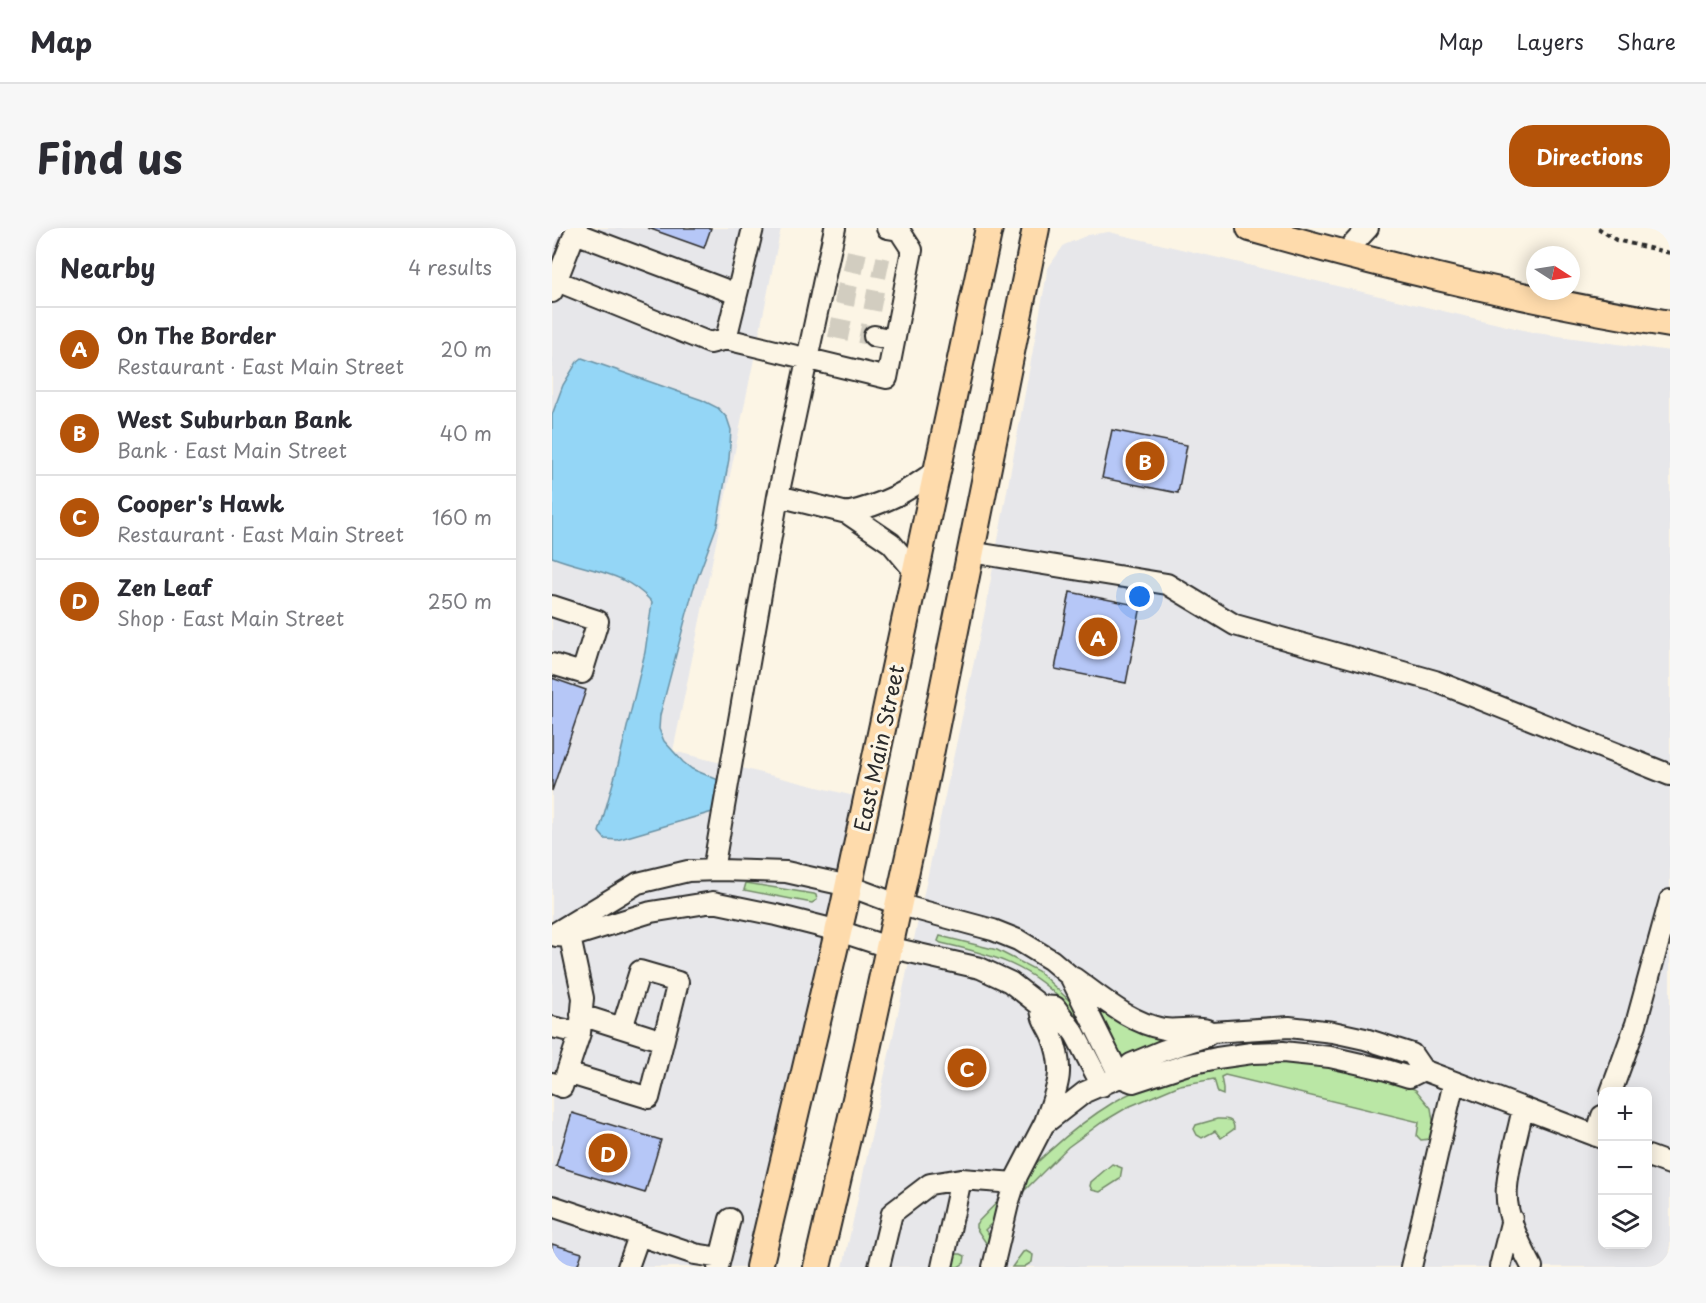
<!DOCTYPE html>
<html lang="en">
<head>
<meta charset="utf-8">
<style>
  body { margin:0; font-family:"Playpen Sans",sans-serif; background:#f7f7f7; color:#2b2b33 }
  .controls { position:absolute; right:18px; bottom:18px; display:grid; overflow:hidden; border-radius:12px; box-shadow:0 3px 15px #0003 }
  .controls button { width:54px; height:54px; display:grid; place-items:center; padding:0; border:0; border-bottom:2px solid #e1e1e2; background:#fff; color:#2b2b33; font:30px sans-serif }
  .compass { position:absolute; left:974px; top:18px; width:54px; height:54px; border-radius:50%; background:#fff; box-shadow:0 3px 15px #0003; rotate:102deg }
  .you { position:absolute; left:588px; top:369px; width:21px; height:21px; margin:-15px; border:4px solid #fff; border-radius:50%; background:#1a73e8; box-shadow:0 0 0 9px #1a73e833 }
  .badge { display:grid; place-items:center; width:39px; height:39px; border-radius:50%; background:#b45309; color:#fff; font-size:20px; font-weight:700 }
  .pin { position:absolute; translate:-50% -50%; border:3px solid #fff; box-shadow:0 2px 6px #0006 }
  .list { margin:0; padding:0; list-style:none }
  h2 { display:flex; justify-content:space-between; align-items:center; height:78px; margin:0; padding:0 24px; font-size:26px }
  h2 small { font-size:20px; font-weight:400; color:#7c7c81 }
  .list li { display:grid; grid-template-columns:39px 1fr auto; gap:18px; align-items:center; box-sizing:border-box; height:84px; padding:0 24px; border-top:2px solid #e1e1e2 }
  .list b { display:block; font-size:22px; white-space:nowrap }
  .list p { margin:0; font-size:20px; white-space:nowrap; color:#7c7c81 }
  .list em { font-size:20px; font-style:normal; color:#7c7c81 }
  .icon { flex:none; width:33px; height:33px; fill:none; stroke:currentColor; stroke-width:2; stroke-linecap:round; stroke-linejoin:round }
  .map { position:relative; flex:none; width:1118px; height:1039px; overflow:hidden; border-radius:24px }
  header { display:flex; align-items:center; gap:36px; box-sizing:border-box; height:84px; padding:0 30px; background:#fff; border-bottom:2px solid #e1e1e2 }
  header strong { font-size:28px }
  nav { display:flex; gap:33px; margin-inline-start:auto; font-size:21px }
  .intro { display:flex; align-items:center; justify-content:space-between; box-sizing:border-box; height:144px; padding:0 36px }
  h1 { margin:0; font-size:42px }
  .button { padding:15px 27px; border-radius:24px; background:#b45309; color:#fff; font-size:21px; font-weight:700 }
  main { display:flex; gap:36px; padding:0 36px }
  aside { flex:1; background:#fff; border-radius:24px; box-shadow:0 3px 15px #0003 }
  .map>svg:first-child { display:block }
  .built { fill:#e7e7ea; fill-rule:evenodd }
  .green { fill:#bae7a5; stroke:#728968; stroke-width:1.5 }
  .water { fill:#94d6f6; stroke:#6a92a5; stroke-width:1.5 }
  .building { fill:#b6c7f7; stroke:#2b2b2b; stroke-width:1.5 }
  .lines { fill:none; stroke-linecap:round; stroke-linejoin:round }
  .minor-tunnel { stroke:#d2cdc0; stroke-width:20; stroke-dasharray:20 10; stroke-linecap:butt }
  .minor-casing { stroke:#2b2b2b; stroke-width:24 }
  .major-casing { stroke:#2b2b2b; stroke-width:30 }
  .path { stroke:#2b2b2b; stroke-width:4; stroke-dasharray:4.5 4.5; stroke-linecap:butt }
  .minor { stroke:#fcf5e5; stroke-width:20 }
  .major { stroke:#fedbac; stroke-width:26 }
  .labels { text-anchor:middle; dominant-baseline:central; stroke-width:6; stroke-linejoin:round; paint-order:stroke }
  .street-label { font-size:21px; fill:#2b2b2b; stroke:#fcf5e5 }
</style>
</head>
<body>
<header>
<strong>Map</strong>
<nav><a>Map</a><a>Layers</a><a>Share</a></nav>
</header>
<div class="intro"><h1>Find us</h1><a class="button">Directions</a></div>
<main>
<aside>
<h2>Nearby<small>4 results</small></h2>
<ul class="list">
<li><span class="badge">A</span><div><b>On The Border</b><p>Restaurant · East Main Street</p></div><em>20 m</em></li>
<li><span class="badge">B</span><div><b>West Suburban Bank</b><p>Bank · East Main Street</p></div><em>40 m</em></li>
<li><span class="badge">C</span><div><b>Cooper's Hawk</b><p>Restaurant · East Main Street</p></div><em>160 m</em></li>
<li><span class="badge">D</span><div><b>Zen Leaf</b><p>Shop · East Main Street</p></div><em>250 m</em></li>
</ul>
</aside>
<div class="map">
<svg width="1118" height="1039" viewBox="0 0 1118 1039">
  <rect width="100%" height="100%" fill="#fcf5e5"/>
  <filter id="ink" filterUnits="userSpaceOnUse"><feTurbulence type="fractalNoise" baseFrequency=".0167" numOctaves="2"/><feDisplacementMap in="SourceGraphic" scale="12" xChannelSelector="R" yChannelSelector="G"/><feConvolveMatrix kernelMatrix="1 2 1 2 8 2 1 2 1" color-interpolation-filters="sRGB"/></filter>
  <g filter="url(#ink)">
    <!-- built -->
    <path class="built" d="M0 0H229L121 523 306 569 197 1039H0Z
      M557 4 984 105 1118 123V1039H291L433 383 496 40 512 17 536 7ZM1050 864H1096V1016H1050Z"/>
    <!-- green -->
    <path class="green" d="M194 655 262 666 264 667 265 672 260 675 192 662Z
      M388 708 445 722 486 743 523 778 551 833 547 832C537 815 528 795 516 780 482 738 439 726 389 715L386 713Z
      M554 785 579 800 624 809 572 831 545 786Z
      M690 833 753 834 789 839 851 856 864 862 879 880 881 893V904L878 911 869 912 865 908 867 894 673 847 669 849 671 860V867L666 865 662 851 628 857 576 879 549 895 516 919 433 1002 444 1014 438 1021 424 1000V996C467 952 509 906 562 874 600 851 648 843 690 833Z
      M665 891C674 891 682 890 682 901L669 910 663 903 650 910 645 907 642 901 644 897Z
      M560 936 570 940 568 951 548 964 540 962 538 958 539 954Z
      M474 1023 481 1027 480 1034 472 1039H460L471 1024Z
      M402 1026H409L413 1028 412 1035 406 1039H394Z"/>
    <!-- water -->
    <path class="water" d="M30 130 150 172 166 180 175 190 179 202 177 231 165 297 141 362 108 487 107 501 112 513 131 534 140 541 181 558 167 582 65 612 53 611 47 604 66 537 93 424 100 374C71 342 38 344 0 329V187L11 157 25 134Z"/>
    <!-- building -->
    <path class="building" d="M96 0H159L152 20Z
      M560 202 635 217 626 265 550 250Z
      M518 364 589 378 574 455 503 441Z
      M0 450 34 462 0 563Z
      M20 885 109 912 93 965 4 938Z
      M0 1016 30 1025 25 1039H0Z"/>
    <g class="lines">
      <!-- minor-tunnel -->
      <path class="minor-tunnel" d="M293 32 336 41
        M284 65 330 74
        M278 99 322 108"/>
      <defs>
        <path id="minor" d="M283 0 226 268 295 285
          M792 26 816 0
          M0 51 158 115 174 111 185 66 23 5
          M0 64 25 0
          M185 66 201 0
          M322 108 342 112
          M174 111 335 150 360 22 347 2 335 0
          M418 324 615 356 683 397 883 453 1118 547
          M364 345 339 315 295 285C335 275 353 265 385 242
          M0 378 46 393 30 445 0 436
          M161 642 226 268
          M0 707 86 655 136 643 168 642 234 644 297 658 345 676 441 702 466 712 499 732 518 748 568 849 581 854 633 837 665 830 700 825 731 824 778 829 831 841 857 849 871 842
          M4 708 18 709 99 684 161 674 224 687 287 703 336 719 428 740 458 754 489 778 503 779 523 806 550 858
          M522 750C550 770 578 795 612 801 626 803 642 798 655 802
          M489 778C489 792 495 796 500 808 514 844 505 860 493 894
          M0 799 28 805
          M70 800 111 813
          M15 845 97 870 126 754 88 743 70 800 29 787
          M0 855 10 859 28 805 31 770 18 709
          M1059 864 1084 796 1118 672
          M971 880C966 905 957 934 955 959 952 986 968 1016 980 1039
          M1044 908 1050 888
          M1096 928 1118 936
          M0 978 143 1026 168 1030
          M76 1039 87 1008
          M166 1039 178 991
          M327 1039 340 985 378 956 409 951 463 955
          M390 1039 409 951
          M441 1039 456 976 465 948 492 896 533 864 568 849 579 836 610 823 652 809 660 804 737 799 781 804 813 811 860 826 871 842 1050 910
          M859 1039 902 854
          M948 1039 960 991"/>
        <path id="major" d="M698 0C836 39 977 73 1118 96
          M207 1039 292 679 437 0
          M265 1039 305 867 365 591 484 0"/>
      </defs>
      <!-- minor casing -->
      <use href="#minor" class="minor-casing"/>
      <!-- major casing -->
      <use href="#major" class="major-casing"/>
      <!-- path -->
      <path class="path" d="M1046 0 1064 12 1118 25"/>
      <!-- minor -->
      <use href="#minor" class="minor"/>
      <!-- major -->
      <use href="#major" class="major"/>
    </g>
  </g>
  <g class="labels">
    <!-- street labels -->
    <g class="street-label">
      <text transform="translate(326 520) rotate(-78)">East Main Street</text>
    </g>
  </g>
</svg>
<div class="controls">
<button>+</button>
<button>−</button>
<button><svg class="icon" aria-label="layers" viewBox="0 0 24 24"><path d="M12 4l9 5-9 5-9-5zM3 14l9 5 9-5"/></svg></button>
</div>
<svg class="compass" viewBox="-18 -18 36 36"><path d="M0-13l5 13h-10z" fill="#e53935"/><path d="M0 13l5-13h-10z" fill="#7c7c81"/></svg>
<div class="you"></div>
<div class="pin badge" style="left:546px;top:409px">A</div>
<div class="pin badge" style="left:593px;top:233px">B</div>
<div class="pin badge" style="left:415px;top:840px">C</div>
<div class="pin badge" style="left:56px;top:925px">D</div>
</div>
</main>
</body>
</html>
